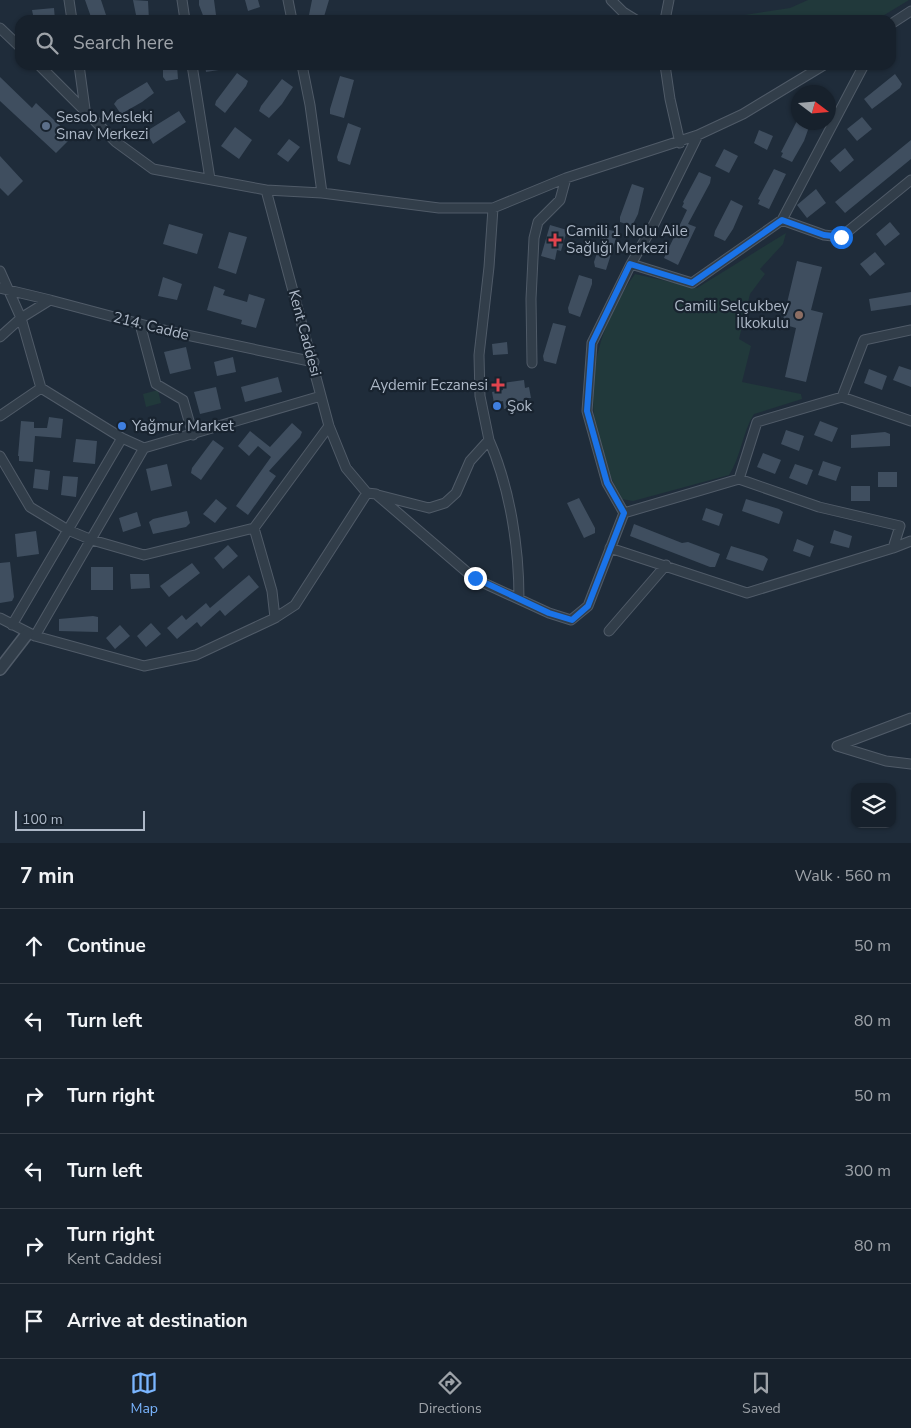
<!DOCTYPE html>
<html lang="en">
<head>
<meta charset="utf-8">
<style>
  body { margin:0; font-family:"Nunito Sans",sans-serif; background:#202934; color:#f1f3f6 }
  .controls { position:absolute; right:15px; bottom:15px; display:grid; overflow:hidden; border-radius:10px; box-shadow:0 1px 4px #0004 }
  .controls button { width:45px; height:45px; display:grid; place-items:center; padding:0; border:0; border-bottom:1px solid #363e48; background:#17212c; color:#f1f3f6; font:25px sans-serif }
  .compass { position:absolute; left:791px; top:85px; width:45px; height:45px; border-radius:50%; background:#17212c; box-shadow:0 1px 4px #0004; rotate:106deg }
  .scale { position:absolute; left:15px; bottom:12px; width:130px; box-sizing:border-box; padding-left:5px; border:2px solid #adb8c7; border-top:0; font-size:14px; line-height:18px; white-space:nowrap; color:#adb8c7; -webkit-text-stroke:4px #18232f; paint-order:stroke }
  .stop { position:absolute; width:15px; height:15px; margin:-11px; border:4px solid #1a73e8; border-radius:50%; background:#fff }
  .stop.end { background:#1a73e8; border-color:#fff; box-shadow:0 1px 5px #0008 }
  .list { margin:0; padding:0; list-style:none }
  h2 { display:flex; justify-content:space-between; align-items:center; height:65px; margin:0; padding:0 20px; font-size:21px }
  h2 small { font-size:16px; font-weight:400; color:#9ea3a9 }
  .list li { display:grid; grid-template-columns:32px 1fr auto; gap:15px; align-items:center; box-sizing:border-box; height:75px; padding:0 20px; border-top:1px solid #363e48 }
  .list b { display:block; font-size:19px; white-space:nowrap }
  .list p { margin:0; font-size:16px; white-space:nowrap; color:#9ea3a9 }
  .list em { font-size:16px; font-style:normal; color:#9ea3a9 }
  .icon { flex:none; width:28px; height:28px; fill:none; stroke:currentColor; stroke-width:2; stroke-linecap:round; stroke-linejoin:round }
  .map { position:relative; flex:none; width:911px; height:843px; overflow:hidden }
  .search { position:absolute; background:#17212c; box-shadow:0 1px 4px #0004; left:15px; right:15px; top:15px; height:55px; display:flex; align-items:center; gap:12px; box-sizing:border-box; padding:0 18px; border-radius:15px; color:#9ea3a9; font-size:19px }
  .sheet { height:515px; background:#17212c }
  nav { display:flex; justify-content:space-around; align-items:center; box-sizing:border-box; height:70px; border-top:1px solid #363e48; background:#17212c; font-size:14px; color:#9ea3a9 }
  nav a { display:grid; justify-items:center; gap:2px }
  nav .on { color:#7ab5ff }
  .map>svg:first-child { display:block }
  .green { fill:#21393b }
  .building { fill:#3f4e5f }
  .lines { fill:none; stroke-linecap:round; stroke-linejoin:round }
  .minor-casing { stroke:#505b68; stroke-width:11 }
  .tertiary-casing { stroke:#505b68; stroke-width:14 }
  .minor { stroke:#323e4a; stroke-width:9 }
  .tertiary { stroke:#323e4a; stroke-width:11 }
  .route { stroke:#1a73e8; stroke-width:6 }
  .service-dot { fill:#5c6f8a; stroke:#18232f; stroke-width:2 }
  .health-dot { fill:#e0444e; stroke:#18232f; stroke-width:2 }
  .education-dot { fill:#8d6e63; stroke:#18232f; stroke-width:2 }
  .shop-dot { fill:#3f7fe0; stroke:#18232f; stroke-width:2 }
  .labels { text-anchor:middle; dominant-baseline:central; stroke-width:4.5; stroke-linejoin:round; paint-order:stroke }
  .poi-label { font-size:15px; fill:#adb8c7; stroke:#18232f; text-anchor:start }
  .street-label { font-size:15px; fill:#adb8c7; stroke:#18232f }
</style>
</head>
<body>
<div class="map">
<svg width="911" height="843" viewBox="0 0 911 843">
  <rect width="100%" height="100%" fill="#1f2c3a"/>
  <!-- green -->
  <path class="green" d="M808 0H909L876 20H712L790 8Z
    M786 233 783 244 760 269 765 274 750 294 739 339 751 346 742 382 801 394 802 399 754 414C742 433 741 457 729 475L633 501 622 499C579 423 584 345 635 274L697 288Z
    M158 390 161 403 146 407 143 394Z"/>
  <!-- building -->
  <path class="building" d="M85 0H101L106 15 95 20 91 17Z
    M133 0 148 1 149 20H137Z
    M199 0H214L216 15 204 18 199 5Z
    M245 0H258L260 7 248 11Z
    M312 0H329L323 20H308Z
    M54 8 55 20H34L32 10Z
    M163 65H177L178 79 166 81 163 77Z
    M205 65H225V69L206 72Z
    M237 73 248 81 246 86 225 113 215 105 216 101Z
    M895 74 902 84 900 88 872 109 864 99Z
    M340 76 354 80 344 118 330 114V109Z
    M0 77 32 108 36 103 72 137 56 153 0 101Z
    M282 79 293 87 282 104 269 118 259 111 261 106Z
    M147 82 154 93 142 102 121 114 114 104 117 100Z
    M179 111 186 122 153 144 147 133 150 129Z
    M862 117 872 129 857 141 847 129Z
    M797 121 809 127 804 141 792 162 781 157 783 153 781 152Z
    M348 123 361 128 350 165 338 161 337 157Z
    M235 127 252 140 239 159 221 146Z
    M759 130 773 136 767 150 754 143Z
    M289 139 300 147 288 162 277 154Z
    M911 140V159L845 213 835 202Z
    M845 148 854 160 840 172 830 161Z
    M724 149 738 156 729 173 715 166Z
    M0 156 23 181 8 196 0 188Z
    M774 169 786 174 769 209 758 204 760 200 758 199Z
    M699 172 711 177 710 183 688 224 696 227 678 265 664 258 687 210 682 207 684 203 683 202Z
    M632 184 644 188 638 214 632 226 620 222V217Z
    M816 189 826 203 807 218 797 205Z
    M731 200 743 206 733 229 725 241 714 236 715 231Z
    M890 222 900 234 885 246 876 234Z
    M169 224 203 234 197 254 163 244Z
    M550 225 567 230 561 251 557 250 555 260 541 256Z
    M605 229 618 232 606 270 595 267 594 262Z
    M229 232 247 237 236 274 218 268Z
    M875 252 885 264 870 276 860 264Z
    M797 261 822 267 811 310 823 313 806 382 785 377 796 328 782 324Z
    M579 275 592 279V284L580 317 569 313 568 308Z
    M163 277 182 284 177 300 158 296Z
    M214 286 225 290 223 295 247 302 249 294 265 299 256 328 241 324 242 320 207 310Z
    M911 292V305L871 311 869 299Z
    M553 323 566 326 556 364 544 361 543 356Z
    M507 342 508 354 493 355 492 344Z
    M186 347 191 369 170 374 164 352Z
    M233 357 236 372 217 376 214 362Z
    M899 366 911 370V387L893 380Z
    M869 369 887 376 882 390 864 383Z
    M278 377 282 392 245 402 241 387Z
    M524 380 525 388 529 387 531 398H527L528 405 504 409 503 401 494 403 492 392 503 390 502 383Z
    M216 387 221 409 200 414 194 392Z
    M49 417 63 419 61 438 35 436 33 462 19 461V456H18L21 421 34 422V428H47Z
    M820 421 838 428 832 442 814 435Z
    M292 423 302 432 300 437 269 471 276 476 248 515 236 506 271 457 258 446 249 456 238 446 250 431 270 447Z
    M786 430 804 436 799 451 781 444Z
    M885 432 890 434V446L851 448V435Z
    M76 439 97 441 95 464 73 462Z
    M213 440 224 448 201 480 191 473 192 468Z
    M763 453 781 460 775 474 757 467Z
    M823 461 841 467 836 481 818 475Z
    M167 464 172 486 151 491 146 469Z
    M795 464 813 470 807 485 789 478Z
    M35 469 50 471 48 490 33 488Z
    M878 472H897V487H878Z
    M63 476 78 477 76 497 61 495Z
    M851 486H870V501H851Z
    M579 498 595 528V533L584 538 567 503Z
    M216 499 227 508 215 523 203 514Z
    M746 499 779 509 783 512 779 524 742 511Z
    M706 508 723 514 719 526 702 520Z
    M187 511 190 523 186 527 153 534 149 522 153 519Z
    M137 512 141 526 123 532 119 518Z
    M634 524 682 543 688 542 720 554 715 567H710L630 536Z
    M834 530 852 536 849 548 830 543Z
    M36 531 39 554 17 557 15 534Z
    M797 539 814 546 810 557 793 551Z
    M228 545 238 556 223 569 214 558Z
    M731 546 764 556 768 559 763 571 726 559Z
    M10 562 14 597 12 601 0 603V563Z
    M192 563 200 573 169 597 160 586Z
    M91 567H113V590H91Z
    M130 574H149L150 588 131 589Z
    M249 575 259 587 225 616 220 610 201 627 197 622 177 639 167 628 182 615 186 620 206 603 210 608Z
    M93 616 98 617V632L59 631V619Z
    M151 623 161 634 146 647 137 636Z
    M120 625 130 636 115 649 106 638Z"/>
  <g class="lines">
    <defs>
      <path id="minor" d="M69 0 72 20
        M182 0 185 20
        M288 0 292 20
        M611 0 623 12 636 20
        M665 20 669 0
        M891 24 911 11
        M0 28 20 47
        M39 65 116 142 153 169 266 190 329 426 346 468 367 493 376 494 475 579 549 613 571 620 588 606 624 513 739 479 819 507 900 526 893 548 747 593 610 548
        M79 65 85 109
        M192 65 210 179
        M302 65 310 105 322 193
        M665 65 670 99 680 143
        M698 135 654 224 631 264 692 283 782 220 824 235 841 237 911 180
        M266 190 322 193 439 208H493L566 178 698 135 743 114 824 65
        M782 220 864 65
        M0 271 21 318 41 388 122 438 144 448 35 636 0 618
        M0 288 50 300
        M140 324 156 384 183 400 193 435
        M0 337 21 318 50 300 163 330 314 362
        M532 363 531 299 534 238 538 222 560 200 566 178
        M842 397 911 421
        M0 416 41 388
        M489 440 480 396 479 355 489 267 493 208
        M144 448 321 396
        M0 456 30 507 68 530 92 540 144 555 254 528 329 426
        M739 479 757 422 842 397 864 340 911 330
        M378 495 429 508 445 503 456 493 470 461 489 440C510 488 519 547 519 599
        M624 513 607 483 587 411 592 343 631 264
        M893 548 911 541
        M275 618 295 605 367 493
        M12 625 122 438
        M609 631 666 565
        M35 636 144 666 196 655 275 618 272 591 254 528
        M837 746 911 718
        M837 746 886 761 911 764"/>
      <path id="tertiary" d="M0 669 27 634"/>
    </defs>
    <!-- minor casing -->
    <use href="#minor" class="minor-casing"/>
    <!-- tertiary casing -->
    <use href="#tertiary" class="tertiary-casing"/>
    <!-- minor -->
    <use href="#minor" class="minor"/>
    <!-- tertiary -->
    <use href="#tertiary" class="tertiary"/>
  </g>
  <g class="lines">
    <!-- route -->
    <path class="route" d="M475 578 549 613 572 620 588 606 624 513 607 483 587 411 592 343 630 264 692 283 782 220 824 235 841 237"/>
  </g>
  <!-- markers -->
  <circle class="service-dot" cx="46" cy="126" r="5"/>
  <g class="health-dot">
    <path d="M552.5 232.5h5v5h5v5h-5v5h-5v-5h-5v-5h5z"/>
    <path d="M495.5 377.5h5v5h5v5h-5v5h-5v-5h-5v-5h5z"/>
  </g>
  <circle class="education-dot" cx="799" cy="315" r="5"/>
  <g class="shop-dot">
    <circle cx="497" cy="406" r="5"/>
    <circle cx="122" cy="426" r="5"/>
  </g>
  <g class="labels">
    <!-- poi labels -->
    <g class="poi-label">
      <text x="56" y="117">Sesob Mesleki<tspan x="56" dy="17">Sınav Merkezi</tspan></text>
      <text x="566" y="231">Camili 1 Nolu Aile<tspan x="566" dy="17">Sağlığı Merkezi</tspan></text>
      <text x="789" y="306" text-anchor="end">Camili Selçukbey<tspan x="789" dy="17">İlkokulu</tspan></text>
      <text x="488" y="385" text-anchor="end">Aydemir Eczanesi</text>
      <text x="507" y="406">Şok</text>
      <text x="132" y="426">Yağmur Market</text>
    </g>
    <!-- street labels -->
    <g class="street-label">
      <text transform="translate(151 326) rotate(14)">214. Cadde</text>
      <text transform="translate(305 333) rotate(75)">Kent Caddesi</text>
    </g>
  </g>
</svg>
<div class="controls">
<button><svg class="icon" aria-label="layers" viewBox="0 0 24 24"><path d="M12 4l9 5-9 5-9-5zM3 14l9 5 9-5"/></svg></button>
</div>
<svg class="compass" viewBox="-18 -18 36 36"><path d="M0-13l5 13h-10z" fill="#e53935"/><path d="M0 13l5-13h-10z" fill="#9ea3a9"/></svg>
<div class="scale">100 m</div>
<div class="stop" style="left:841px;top:237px"></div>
<div class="stop end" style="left:475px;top:578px"></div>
<div class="search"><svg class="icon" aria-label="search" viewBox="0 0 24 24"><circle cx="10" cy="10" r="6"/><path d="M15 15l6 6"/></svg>Search here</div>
</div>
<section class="sheet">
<h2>7 min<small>Walk · 560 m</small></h2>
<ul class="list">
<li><svg class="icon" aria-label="ahead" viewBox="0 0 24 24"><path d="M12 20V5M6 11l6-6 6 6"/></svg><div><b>Continue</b></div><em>50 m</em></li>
<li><svg class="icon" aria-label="left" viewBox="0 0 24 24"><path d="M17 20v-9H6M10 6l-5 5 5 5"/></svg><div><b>Turn left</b></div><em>80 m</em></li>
<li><svg class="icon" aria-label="right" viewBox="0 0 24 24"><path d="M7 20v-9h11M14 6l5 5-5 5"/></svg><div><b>Turn right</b></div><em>50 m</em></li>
<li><svg class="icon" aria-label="left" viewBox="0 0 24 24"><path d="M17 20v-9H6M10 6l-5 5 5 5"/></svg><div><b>Turn left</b></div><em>300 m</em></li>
<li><svg class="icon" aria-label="right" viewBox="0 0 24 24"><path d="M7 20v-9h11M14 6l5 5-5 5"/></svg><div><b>Turn right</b><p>Kent Caddesi</p></div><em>80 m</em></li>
<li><svg class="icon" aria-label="arrive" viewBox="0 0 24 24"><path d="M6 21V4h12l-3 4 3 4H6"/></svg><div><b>Arrive at destination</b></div></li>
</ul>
</section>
<nav>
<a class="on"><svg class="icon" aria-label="map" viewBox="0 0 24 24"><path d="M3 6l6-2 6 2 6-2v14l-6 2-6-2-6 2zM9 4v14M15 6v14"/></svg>Map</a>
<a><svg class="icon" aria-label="directions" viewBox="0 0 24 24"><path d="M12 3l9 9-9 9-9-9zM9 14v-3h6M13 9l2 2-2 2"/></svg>Directions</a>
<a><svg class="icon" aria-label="saved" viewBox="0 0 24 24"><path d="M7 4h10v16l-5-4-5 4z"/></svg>Saved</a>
</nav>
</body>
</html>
